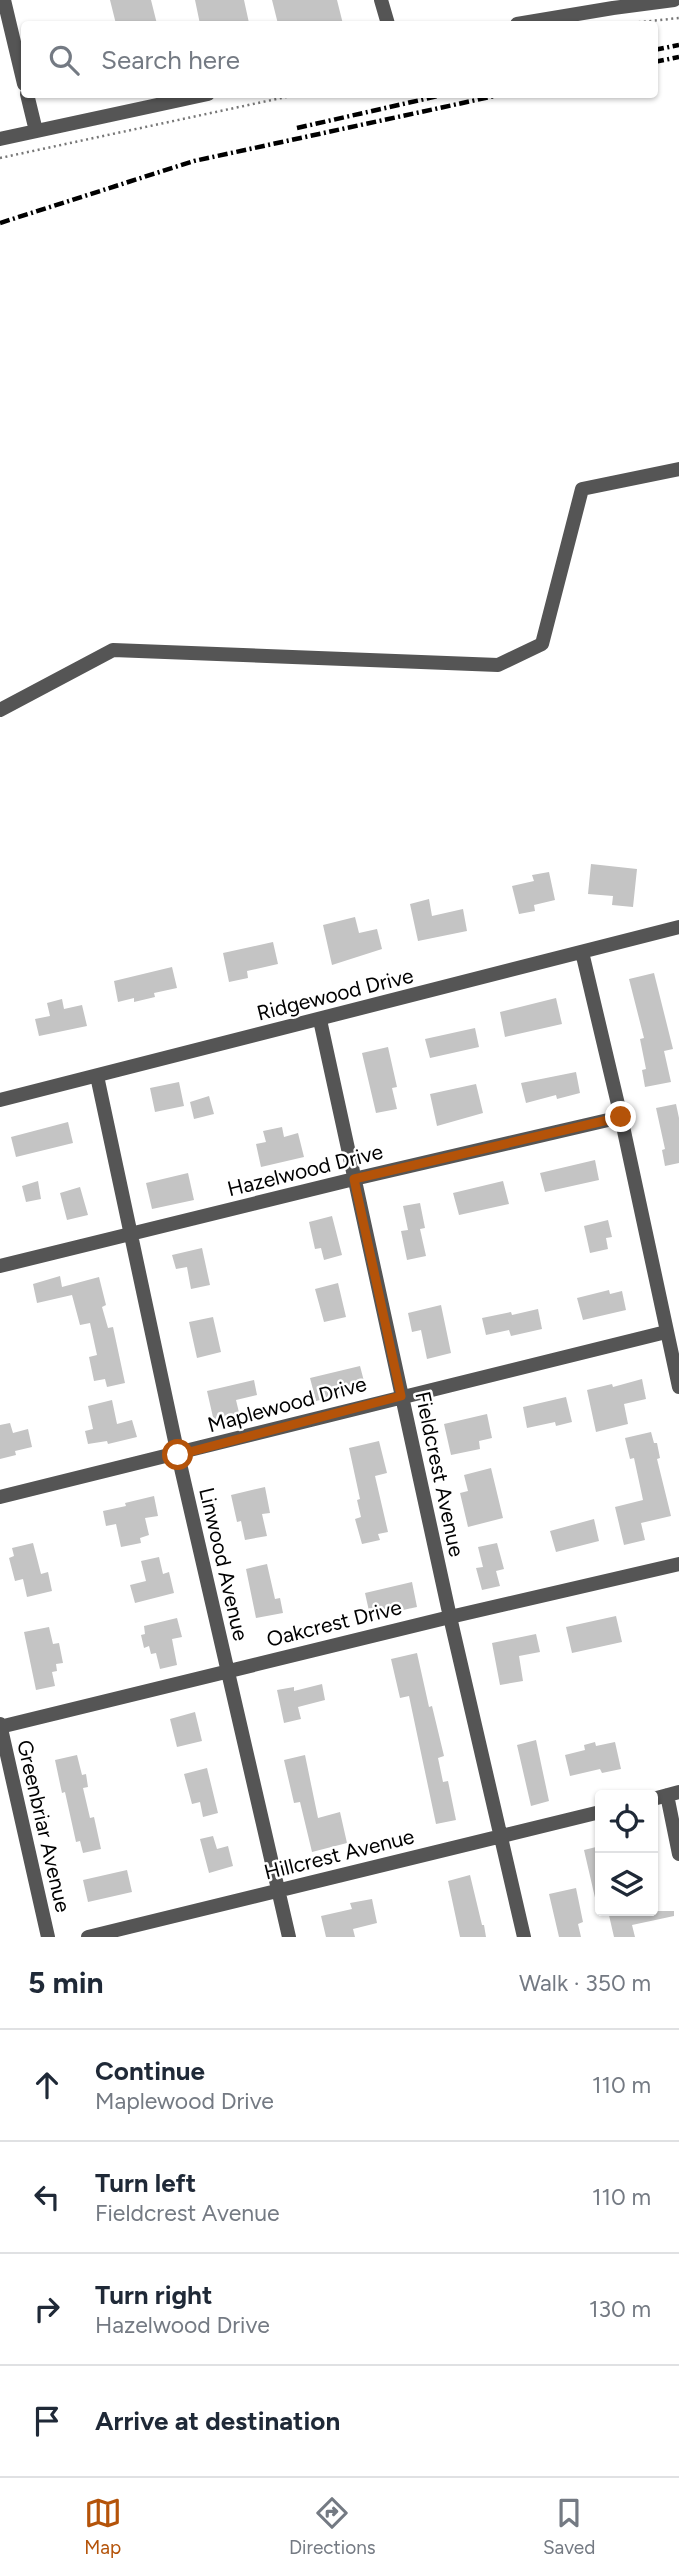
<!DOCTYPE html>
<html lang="en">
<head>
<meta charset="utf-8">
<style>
  body { margin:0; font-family:Figtree,sans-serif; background:#f2f2f3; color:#1f2937 }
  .controls { position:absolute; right:21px; bottom:21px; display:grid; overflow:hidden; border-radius:7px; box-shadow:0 2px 5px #0004 }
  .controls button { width:63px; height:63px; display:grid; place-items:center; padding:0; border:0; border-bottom:2px solid #e0e1e3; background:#fff; color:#1f2937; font:35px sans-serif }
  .stop { position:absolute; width:21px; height:21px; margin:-16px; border:5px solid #b45309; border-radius:50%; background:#fff }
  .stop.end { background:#b45309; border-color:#fff; box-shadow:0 2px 7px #0008 }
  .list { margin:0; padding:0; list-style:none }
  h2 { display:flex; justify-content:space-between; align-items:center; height:91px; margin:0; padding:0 28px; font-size:30px }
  h2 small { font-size:23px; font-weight:400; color:#747a83 }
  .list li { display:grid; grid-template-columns:46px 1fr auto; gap:21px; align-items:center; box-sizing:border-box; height:112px; padding:0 28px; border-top:2px solid #e0e1e3 }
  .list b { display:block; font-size:26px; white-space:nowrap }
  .list p { margin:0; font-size:23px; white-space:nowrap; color:#747a83 }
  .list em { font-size:23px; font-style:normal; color:#747a83 }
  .icon { flex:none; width:38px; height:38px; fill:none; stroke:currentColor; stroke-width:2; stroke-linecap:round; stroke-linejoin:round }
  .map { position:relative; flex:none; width:679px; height:1937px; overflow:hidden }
  .search { position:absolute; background:#fff; box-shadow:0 2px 5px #0004; left:21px; right:21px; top:21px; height:77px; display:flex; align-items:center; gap:18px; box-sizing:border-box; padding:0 24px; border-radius:7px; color:#747a83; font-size:26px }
  .sheet { height:539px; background:#fff }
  nav { display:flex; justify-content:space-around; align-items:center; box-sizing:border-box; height:98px; border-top:2px solid #e0e1e3; background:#fff; font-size:19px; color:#747a83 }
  nav a { display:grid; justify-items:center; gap:4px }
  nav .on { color:#b45309 }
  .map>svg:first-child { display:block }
  .building { fill:#c4c4c4 }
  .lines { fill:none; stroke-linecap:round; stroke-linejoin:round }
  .path { stroke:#777; stroke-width:2.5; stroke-dasharray:2 3.5; stroke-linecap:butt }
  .minor { stroke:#555; stroke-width:14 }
  .rail { stroke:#000; stroke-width:4.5; stroke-dasharray:10 3.5 2 3.5; stroke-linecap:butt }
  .route { stroke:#b45309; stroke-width:9 }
  .labels { text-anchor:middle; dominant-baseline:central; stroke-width:5; stroke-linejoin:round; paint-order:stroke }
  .street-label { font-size:21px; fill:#000; stroke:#fff }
</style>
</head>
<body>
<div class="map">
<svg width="679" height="1937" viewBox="0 0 679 1937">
  <rect width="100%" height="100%" fill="#fff"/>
  <!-- building -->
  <path class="building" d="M110 0H151L157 24H116Z
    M195 0H244L249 23 200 24Z
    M272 0H337L343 24H278Z
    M591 864 637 869 633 907 612 905 613 896 588 894Z
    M549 872 555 900 534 905 535 911 519 914 512 886 534 881 532 875Z
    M429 899 432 916 463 909 467 931 418 941 410 904Z
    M355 917 359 933 377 929 382 949 332 965 323 925Z
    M273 942 278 964 247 971 248 978 229 982 223 953Z
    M172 967 177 988 154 993 155 997 134 1002V998L118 1002 114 981Z
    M654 973 673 1049 664 1051 671 1082 645 1087 642 1070 646 1069 640 1039 644 1038 629 979Z
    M556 998 562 1024 505 1037 500 1012Z
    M62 999 64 1009 82 1005 87 1026 39 1036 35 1019 50 1016 47 1003Z
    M475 1028 479 1047 430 1058 425 1039Z
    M388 1047 397 1087 392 1088 397 1109 376 1113 362 1053Z
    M576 1072 580 1093 557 1099 556 1095 526 1103 521 1083Z
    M179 1082 184 1106 155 1112 150 1088Z
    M476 1084 483 1113 437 1126 430 1094Z
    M209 1096 214 1114 194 1119 190 1102Z
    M676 1104 679 1118V1163L665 1166 662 1150 665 1149 656 1108Z
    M68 1122 73 1143 16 1157 11 1137Z
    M282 1127 284 1137 298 1133 304 1157 261 1167 256 1144 266 1142 263 1131Z
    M595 1160 599 1180 545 1192 540 1173Z
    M188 1173 194 1200 152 1209 146 1183Z
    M38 1181 41 1199 26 1202 22 1186Z
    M503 1181 509 1204 459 1215 453 1193Z
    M80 1187 88 1215 67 1220 60 1193Z
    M420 1203 425 1228 420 1229 426 1256 407 1260 401 1231 408 1230 403 1206Z
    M332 1216 342 1255 324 1260 321 1248 315 1249 309 1222Z
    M608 1220 612 1237 606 1238 608 1249 590 1253 584 1226Z
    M202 1248 210 1285 191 1289 187 1267 176 1269 172 1255Z
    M60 1276 62 1287 99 1277 106 1305 102 1307 108 1328 113 1327 125 1383 107 1387 105 1379 94 1381 89 1357 97 1355 90 1323 80 1325 72 1295 37 1303 33 1284Z
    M338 1283 346 1317 324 1322 315 1289Z
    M609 1290 610 1294 622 1291 626 1310 583 1320 577 1298Z
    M441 1305 451 1353 427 1359 421 1330 412 1332 408 1313Z
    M538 1309 542 1329 511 1336 509 1330 486 1335 482 1318 511 1312 512 1315Z
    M213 1317 221 1352 197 1358 189 1322Z
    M360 1366 366 1389 316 1401 310 1378Z
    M642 1379 646 1399 624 1404 628 1424 596 1432 587 1390 612 1384 613 1387Z
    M254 1380 257 1395 236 1400 242 1425 224 1429 223 1424 215 1426 207 1391Z
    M566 1397 572 1422 556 1426 555 1422 527 1428 523 1407Z
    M112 1400 117 1424 132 1420 137 1437 108 1444 107 1441 88 1444 85 1431 93 1429 88 1406Z
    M487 1414 492 1438 479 1441 480 1449 451 1455 444 1424Z
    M10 1423 13 1433 28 1429 32 1447 15 1451 16 1455 0 1459V1425Z
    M651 1432 654 1443H657L660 1458 657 1459 671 1516 641 1523 645 1540 624 1545 615 1507 643 1500 634 1458 630 1459 625 1438Z
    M379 1441 387 1473 375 1476 388 1532 378 1534 380 1540 362 1544 355 1519 361 1517 357 1500 360 1499 349 1448Z
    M491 1468 503 1518 468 1527 460 1493 468 1491 464 1475Z
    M265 1487 270 1513 262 1514 267 1536 245 1540 241 1521 237 1522 231 1495Z
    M154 1496 158 1516 145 1518 149 1535 140 1538 141 1543 121 1547 116 1524 106 1526 103 1511 126 1506 125 1503Z
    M594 1519 599 1541 556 1552 550 1531Z
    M33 1543 41 1574 48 1572 52 1591 27 1597 23 1579 15 1581 9 1558 14 1556 12 1548Z
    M497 1543 504 1569 496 1571 500 1586 482 1590 476 1568 483 1567 478 1547Z
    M159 1557 163 1574 169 1572 174 1593 135 1603 130 1585 146 1581 141 1561Z
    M267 1564 275 1599 280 1598 283 1613 256 1618 246 1569Z
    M412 1582 417 1607 384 1614 383 1608 369 1611 365 1593Z
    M616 1616 622 1642 572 1653 566 1627Z
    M177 1618 182 1637 172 1639 177 1665 160 1669 156 1653 151 1654 149 1646 144 1648 141 1635 145 1634 144 1626Z
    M49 1627 53 1644 59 1643 63 1663 56 1664 57 1671 52 1672 55 1686 36 1690 24 1632Z
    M536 1634 540 1652 519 1656 523 1681 500 1685 492 1643Z
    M417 1653 429 1707 432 1706 444 1756 438 1758 443 1782 448 1781 456 1820 436 1824 409 1696 400 1698 391 1659Z
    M322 1684 325 1700 298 1707 301 1719 284 1723 277 1690 294 1687V1691Z
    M195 1712 202 1741 177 1747 170 1719Z
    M536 1740 549 1801 531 1806 517 1745Z
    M595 1742 596 1746 615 1742 621 1769 602 1773 600 1769 570 1776 565 1755 585 1750 584 1745Z
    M77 1755 82 1775 86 1774 88 1787 83 1788 90 1818 94 1817 101 1849 83 1853 80 1841 76 1842 65 1792 62 1793 55 1760Z
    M305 1755 318 1818 340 1812 347 1843 312 1852 300 1802 294 1803 284 1760Z
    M207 1768 218 1813 203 1817 200 1802 192 1804 184 1774Z
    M213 1836 217 1849 228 1846 233 1866 209 1873 200 1839Z
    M600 1846V1901L596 1902 584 1850Z
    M127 1870 132 1892 88 1902 83 1880Z
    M470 1875 482 1925H484L486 1937H460L448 1881Z
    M576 1888 583 1922 578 1924 581 1937H559L549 1894Z
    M372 1899 377 1923 353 1929 355 1937H326L321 1916 352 1909 350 1903Z
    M608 1911H674V1916L632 1925 635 1937H614Z"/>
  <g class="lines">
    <!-- path -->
    <path class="path" d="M622 24 679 18
      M0 158 300 94"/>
    <!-- minor -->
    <path class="minor" d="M4 0 24 84
      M381 0 388 24
      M517 24 613 8 674 0
      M27 94 36 131
      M0 139 208 94
      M0 710 113 650 498 665 542 644 582 489 679 469
      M582 952 621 1117 679 1387
      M320 1020 450 1617 524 1937
      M97 1076 178 1455 289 1937
      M0 1100 679 927
      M0 1266 354 1179 621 1117
      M0 1497 666 1332
      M0 1724 48 1937
      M0 1727 450 1617 679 1564
      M667 1795 679 1854
      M653 1799 679 1792
      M88 1937 600 1812"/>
    <!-- rail -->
    <path class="rail" d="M654 50 679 45
      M654 62 679 57
      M297 128 447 94
      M0 223 194 161 504 94"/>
  </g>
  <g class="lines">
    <!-- route -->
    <path class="route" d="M178 1455 401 1396 354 1179 621 1117"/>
  </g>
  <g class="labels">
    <!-- street labels -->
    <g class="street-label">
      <text transform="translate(335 994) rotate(-14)">Ridgewood Drive</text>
      <text transform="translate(305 1170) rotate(-14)">Hazelwood Drive</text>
      <text transform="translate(287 1404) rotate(-15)">Maplewood Drive</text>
      <text transform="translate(440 1474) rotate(78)">Fieldcrest Avenue</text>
      <text transform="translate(224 1564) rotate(77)">Linwood Avenue</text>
      <text transform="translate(334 1623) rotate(-14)">Oakcrest Drive</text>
      <text transform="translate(44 1826) rotate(77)">Greenbriar Avenue</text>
      <text transform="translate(339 1854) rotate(-14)">Hillcrest Avenue</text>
    </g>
  </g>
</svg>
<div class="controls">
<button><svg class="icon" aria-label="locate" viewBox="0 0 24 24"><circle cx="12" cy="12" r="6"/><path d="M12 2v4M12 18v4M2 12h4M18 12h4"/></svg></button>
<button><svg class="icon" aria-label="layers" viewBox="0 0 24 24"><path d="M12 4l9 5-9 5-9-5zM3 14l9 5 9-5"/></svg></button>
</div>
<div class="stop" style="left:178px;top:1455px"></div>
<div class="stop end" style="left:621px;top:1117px"></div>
<div class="search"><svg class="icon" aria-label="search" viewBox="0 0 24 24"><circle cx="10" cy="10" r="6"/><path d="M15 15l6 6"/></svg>Search here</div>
</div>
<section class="sheet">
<h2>5 min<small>Walk · 350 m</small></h2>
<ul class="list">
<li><svg class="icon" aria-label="ahead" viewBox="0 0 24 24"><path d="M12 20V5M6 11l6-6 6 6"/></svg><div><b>Continue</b><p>Maplewood Drive</p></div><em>110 m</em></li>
<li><svg class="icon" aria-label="left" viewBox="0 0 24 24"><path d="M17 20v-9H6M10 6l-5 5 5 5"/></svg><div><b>Turn left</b><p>Fieldcrest Avenue</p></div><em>110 m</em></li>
<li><svg class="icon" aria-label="right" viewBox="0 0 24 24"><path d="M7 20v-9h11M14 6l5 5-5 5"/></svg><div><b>Turn right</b><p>Hazelwood Drive</p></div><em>130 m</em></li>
<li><svg class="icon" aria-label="arrive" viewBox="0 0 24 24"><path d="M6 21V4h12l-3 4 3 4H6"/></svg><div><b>Arrive at destination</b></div></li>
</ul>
</section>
<nav>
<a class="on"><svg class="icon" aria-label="map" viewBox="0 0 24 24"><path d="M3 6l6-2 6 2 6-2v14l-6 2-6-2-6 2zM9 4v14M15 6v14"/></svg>Map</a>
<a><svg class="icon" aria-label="directions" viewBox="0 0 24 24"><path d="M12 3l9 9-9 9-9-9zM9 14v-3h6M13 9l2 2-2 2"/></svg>Directions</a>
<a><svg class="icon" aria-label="saved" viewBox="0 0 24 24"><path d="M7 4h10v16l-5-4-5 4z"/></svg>Saved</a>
</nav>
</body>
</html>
